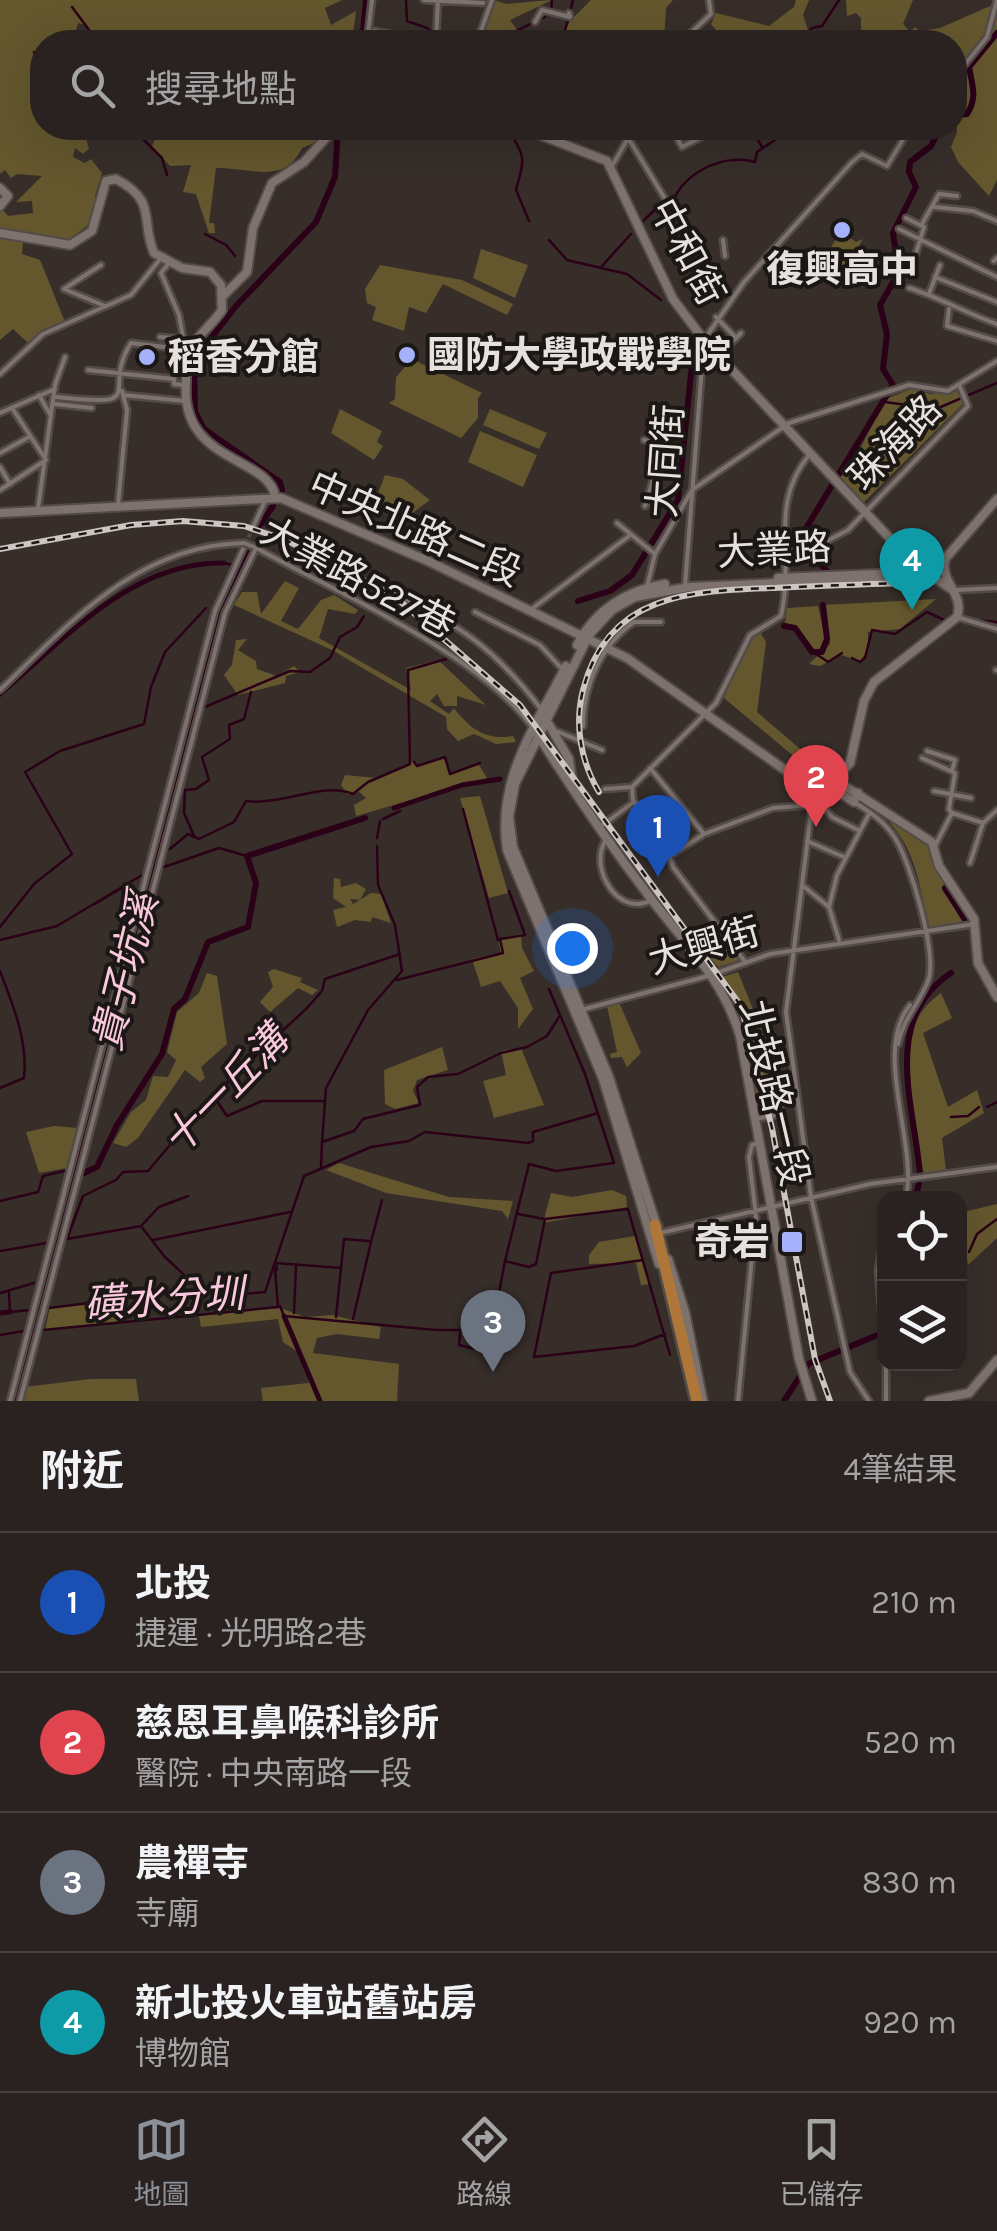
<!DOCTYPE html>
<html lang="zh-TW">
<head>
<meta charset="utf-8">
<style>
  body { margin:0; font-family:Karla,"Noto Sans TC",sans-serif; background:#352f2d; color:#f1f3f6 }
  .controls { position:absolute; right:30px; bottom:30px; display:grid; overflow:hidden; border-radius:20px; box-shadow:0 10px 40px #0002 }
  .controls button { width:90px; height:90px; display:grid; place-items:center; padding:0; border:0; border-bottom:2px solid #453f3e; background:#292220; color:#f1f3f6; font:50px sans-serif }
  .you { position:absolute; left:572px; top:948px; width:35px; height:35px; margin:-25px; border:8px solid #fff; border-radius:50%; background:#1a73e8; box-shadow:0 0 0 15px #1a73e833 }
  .badge { display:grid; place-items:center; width:65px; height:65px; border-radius:50%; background:#8c9099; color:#fff; font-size:32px; font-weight:700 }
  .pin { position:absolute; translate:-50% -82px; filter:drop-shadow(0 2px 5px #0008) }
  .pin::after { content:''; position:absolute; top:52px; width:35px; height:30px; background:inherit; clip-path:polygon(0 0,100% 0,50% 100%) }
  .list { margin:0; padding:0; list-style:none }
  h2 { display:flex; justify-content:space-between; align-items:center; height:130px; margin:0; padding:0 40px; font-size:42px }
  h2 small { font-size:32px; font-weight:400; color:#a5a4a5 }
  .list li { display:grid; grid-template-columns:65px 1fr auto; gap:30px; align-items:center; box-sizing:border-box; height:140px; padding:0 40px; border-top:2px solid #453f3e }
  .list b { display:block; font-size:38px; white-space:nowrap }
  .list p { margin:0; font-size:32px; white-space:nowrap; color:#a5a4a5 }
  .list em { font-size:32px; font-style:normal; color:#a5a4a5 }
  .icon { flex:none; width:55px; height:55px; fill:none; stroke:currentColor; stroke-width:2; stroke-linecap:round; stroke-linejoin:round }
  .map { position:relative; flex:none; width:997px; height:1401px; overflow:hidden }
  .search { position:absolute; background:#292220; box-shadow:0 10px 40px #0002; left:30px; right:30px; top:30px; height:110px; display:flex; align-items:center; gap:25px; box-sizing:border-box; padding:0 35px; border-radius:40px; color:#a5a4a5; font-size:38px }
  .sheet { height:690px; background:#292220 }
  nav { display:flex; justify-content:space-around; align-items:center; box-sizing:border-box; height:140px; border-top:2px solid #453f3e; background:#292220; font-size:28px; color:#a5a4a5 }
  nav a { display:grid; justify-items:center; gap:5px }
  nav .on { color:#8c9099 }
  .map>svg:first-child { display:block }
  .green { fill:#64572e }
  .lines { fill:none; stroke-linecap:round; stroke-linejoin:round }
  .stream { stroke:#2b0118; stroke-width:2.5 }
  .canal { stroke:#2b0118; stroke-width:5 }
  .river { stroke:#2b0118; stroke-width:6 }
  .street-tunnel { stroke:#514945; stroke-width:4; stroke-dasharray:4 2; stroke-linecap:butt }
  .street-casing { stroke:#534b48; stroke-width:9 }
  .secondary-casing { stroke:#534b48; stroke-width:12 }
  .highway-casing { stroke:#534b48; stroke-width:16 }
  .street { stroke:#7e726e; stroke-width:4 }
  .secondary { stroke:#7e726e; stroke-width:8 }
  .highway { stroke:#ae7739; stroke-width:11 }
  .rail-casing { stroke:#ccc5c2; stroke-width:6 }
  .rail { stroke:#1b1715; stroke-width:2.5; stroke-dasharray:8; stroke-linecap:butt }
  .street-bridge-casing { stroke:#534b48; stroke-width:9; stroke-linecap:butt }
  .street-bridge { stroke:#7e726e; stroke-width:4 }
  .poi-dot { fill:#a6b1fc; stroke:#1b1715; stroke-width:4 }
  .labels { text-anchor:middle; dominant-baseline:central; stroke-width:8; stroke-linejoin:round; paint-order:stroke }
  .street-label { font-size:38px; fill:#e7e1de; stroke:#1b1715 }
  .poi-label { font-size:38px; font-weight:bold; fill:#e7e1de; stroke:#1b1715; text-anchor:start }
  .water-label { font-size:40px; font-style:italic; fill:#fac8dd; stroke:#1b1715 }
</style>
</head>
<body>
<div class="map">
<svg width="997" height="1401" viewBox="0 0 997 1401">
  <rect width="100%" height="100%" fill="#372e2a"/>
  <!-- green -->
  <path class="green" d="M0 0H342L325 8 331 25 356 11 352 42H106L85 35 88 26 78 23 73 42H42V128H79V136L85 134 89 149 83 154 75 148 73 157 85 163 91 159 102 173 95 196 99 204 95 220 64 243 0 230V208L9 201 3 210 8 216 33 213 32 201 16 202 42 176 17 174 11 178 5 170 0 174Z
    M493 0 506 4 552 0 510 20 517 30 508 33 507 39 482 30Z
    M591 0H673L666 8 664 42H560L570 21Z
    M796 0H809L803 15 810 36 806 42H726L711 24 716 13 769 26 794 7Z
    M846 0H913L903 24 910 32 915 27 920 31 940 28 997 3V180L989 196 958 162 951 147 957 132 954 42H861V18L856 13 847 16Z
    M162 128H331L323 139 302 148C284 186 249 167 216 168L209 223H214L215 233H209L196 194 183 192 191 165 170 166 152 147 156 136 170 133H163Z
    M838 236H848L856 242 863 239 835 285 822 275 819 266Z
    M0 237 23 242 22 254 40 260 65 322 28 343 13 329 0 340Z
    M481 249 528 265 515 298 473 278Z
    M380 265 462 280 513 304 507 315 443 284 426 313 409 307 404 331 372 320 376 307 367 303 365 289Z
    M412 359 482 393 478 398V418L461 438 389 403 395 399 396 377Z
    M911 389 931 394 958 391 964 403 864 502 839 476 860 449 886 399Z
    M340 409 382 431 377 442 383 446 374 460 331 433Z
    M490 409 547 433 539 449 483 425Z
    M480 431 537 455 523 487 468 462Z
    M385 475 403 479 430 500 407 517 375 501Z
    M285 581 299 588 281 621 298 629 321 600 334 595 358 610 355 614 328 609 319 638 411 690 406 668 438 660 486 705 457 696V706H444L437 694 430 701 449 714 454 708C469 728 486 741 513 736L516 742 496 744 474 734 458 741 447 729 446 717 332 650 234 605 242 592H257L261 614Z
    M936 599 900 629 868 632V650L860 661 841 655 820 666 809 664 830 644 824 605Z
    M818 606 825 638 817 653 797 626 785 623 787 608Z
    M760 632 766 642 757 712 828 773 832 779 827 784 724 698 749 639Z
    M247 639 238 650 256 661 257 669 277 676 294 666 300 672 286 676 285 683 238 695 224 675 232 665 236 640Z
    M444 758 449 774 479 765 487 778 356 816 354 805 366 798 359 792 347 794 341 785 345 775 376 778 413 761 417 766Z
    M480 796 508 893 489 898 460 798Z
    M892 817 929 843 935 868 948 885 942 890 964 921 929 929C920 891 918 854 890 823Z
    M334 878 340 879 341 887 356 883 366 889 360 900 350 899 353 904 371 893 381 894 391 923 372 917 371 922 355 920 337 927 333 910 346 907 333 898Z
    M711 920 740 960 718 967 690 936Z
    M521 934 522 948 534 971 520 978 533 1009 518 1029V1008L500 981 481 987 472 959 501 953 498 939Z
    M274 969 302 978 300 982 318 990 312 995 298 988 270 1012 260 1002 273 987 268 972Z
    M738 972 762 1031 775 1110 760 1112 743 1022 722 977Z
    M207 973 217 976 227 1044 201 1067 205 1078 200 1082 185 1070 138 1138 126 1147 113 1143 131 1112 146 1100 153 1076 168 1077 176 1060 167 1052 177 1012 199 993Z
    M941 993 952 1018 923 1033 948 1107 977 1090 984 1113 942 1138 946 1171 925 1175C913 1151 901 1061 910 1035 916 1016 928 1002 941 993Z
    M619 1002 641 1053 627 1067 622 1057 611 1058 610 1054 617 1052 607 1006Z
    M442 1047 448 1070 417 1080 413 1091 419 1103 395 1109 385 1104 384 1070Z
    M521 1048 544 1105 494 1118 483 1081 506 1075 501 1051Z
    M54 1126 78 1128 67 1168 39 1173 26 1132Z
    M339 1163 449 1197 513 1201 508 1219 502 1211 386 1193 326 1170Z
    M612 1190 626 1196 627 1207 543 1223 551 1193 572 1197Z
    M997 1204V1238L968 1265 960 1213Z
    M635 1236 651 1284 641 1285 636 1263 589 1264V1255L599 1242Z
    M120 1300 123 1321 45 1330 50 1307Z
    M280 1308 305 1317 332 1315 381 1327 379 1339 337 1334 317 1338 313 1353 399 1364 397 1401H263L261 1388 309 1383 302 1355 283 1342 278 1319 201 1327 199 1316Z
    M90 1379H136L139 1401H22L25 1387Z"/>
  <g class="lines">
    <!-- stream -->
    <path class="stream" d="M406 0 407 21 427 28 443 42
      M483 0 486 8
      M72 7 98 42
      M551 13 552 0
      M508 35 545 17
      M562 42 573 0
      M799 42 812 28 822 26 839 0
      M34 52 42 63
      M507 128C526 158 525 156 516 190L529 221
      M751 128 762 147
      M134 130 162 158 167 175
      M642 222 658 207 663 214 671 211C675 175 724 152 755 162L757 152 791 129 812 138 819 128
      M205 234 226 245 235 256
      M549 240 567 260 627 274 661 300
      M602 266 631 234
      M191 398H193
      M885 402 936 409 997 383
      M224 563 241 567
      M975 620 997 622
      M816 654 828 662 842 653
      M852 658 860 662 865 658 872 630 895 634 927 612 946 621
      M193 712 290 671 310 672 330 658 340 637 357 627 364 616
      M414 762 417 766 445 757 450 774 480 763
      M499 781 500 779
      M400 805V807
      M463 809 498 940
      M383 819 400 811
      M194 836 184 813 185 790 196 789 209 780 202 757 230 739 229 725 244 719 251 692
      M377 838 380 821
      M170 849 188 834 199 839 234 822 246 801C281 806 325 781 353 794L368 782 410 764 408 670 446 659
      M164 867 219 848 247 856
      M95 904 125 886
      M0 927 34 884 72 854 25 772 60 751 144 724 151 687 165 652 206 608
      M0 940 57 926 142 875
      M0 971C13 1005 28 1041 24 1078L0 1088
      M397 980 503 953 500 939 525 935 509 891
      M215 1098 227 1116 262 1101H324
      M987 1107 997 1102
      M951 1117 968 1116 979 1107
      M322 1142 326 1088 368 1010 402 971 395 925 378 885 377 846
      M321 1167 322 1142 354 1131 363 1119 420 1105 417 1087 428 1077 458 1074 501 1053 527 1047 547 1036 559 1017
      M188 1196 159 1207 141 1226 67 1239 83 1196 116 1180 123 1172 148 1171 208 1100 307 1008 322 991 325 979 400 954
      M0 1201 38 1192 43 1176 64 1171
      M518 1214 544 1219
      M141 1226 164 1256 198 1288
      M153 1240 290 1212
      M371 1242 382 1200
      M0 1251 47 1243
      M969 1252 977 1234 997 1219
      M643 1260 551 1273 534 1357 634 1346 665 1334
      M960 1260V1259
      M505 1261 529 1164 556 1171 614 1163 585 1074 549 989
      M277 1270 276 1263 341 1268
      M9 1292 10 1312 30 1310
      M0 1293 34 1283
      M280 1306 284 1316 436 1330H492L505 1261 529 1267 536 1264 545 1219 628 1209 670 1355
      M49 1308 200 1289 232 1295 265 1292 304 1176 371 1147 409 1141 425 1132 528 1143 533 1141V1132L598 1113
      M294 1313 296 1266
      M336 1317 344 1239 369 1241
      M353 1319 371 1242
      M43 1330 278 1307 275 1269
      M460 1333 459 1345 489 1352
      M0 1335 24 1331"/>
    <!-- canal -->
    <path class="canal" d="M0 694C65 639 132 561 224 563
      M394 808 462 785 500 779
      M0 1313 10 1312
      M284 1316 320 1401"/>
    <!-- river -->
    <path class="river" d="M362 42 366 0
      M954 115 967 114C978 97 972 85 969 67L997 33
      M282 490 280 482 204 429 195 412 194 360 236 306 316 222 335 177 338 128
      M260 525 273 506
      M804 548 800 538 893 385 883 369 887 334 880 305 899 272 893 233 916 187 909 172 910 162 931 146 940 128
      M816 560 826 570
      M578 601 610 591 632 575 678 500 692 364 689 339
      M784 626 795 628 812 652H822L827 639 823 605
      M945 888 967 923
      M84 1173 97 1167 117 1125 162 1054 174 1009 185 999 208 942 248 927 256 883 247 856 365 818
      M920 1175C915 1107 880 1020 951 973
      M915 1198 919 1184
      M15 1401 216 624 249 548
      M784 1401 808 1364 880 1334"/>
    <!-- street-tunnel -->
    <path class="street-tunnel" d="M246 543 254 525"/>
    <defs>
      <path id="street" d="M424 0 483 3
        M535 22 542 10 570 17 569 13
        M374 31 434 42
        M511 34 554 41
        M367 42 372 0
        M436 42 438 0
        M477 42 492 0
        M681 42 711 14 709 0
        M954 78 987 37 997 0
        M671 128 682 147 705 135
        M630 141 664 197
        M612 166 634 128
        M935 207 973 211 997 221
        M906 218 924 227 913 263
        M922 224 939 194 957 196
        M899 229 997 277
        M723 240 725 256
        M994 261 997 258
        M170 262 161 273 179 315 185 348
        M101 265 64 289 105 306
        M935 277 997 302
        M909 288C939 297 965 313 997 324
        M929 294 940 265
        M949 309 947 326 997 341
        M716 317 736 338
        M160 337 184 339
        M720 354 741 333
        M88 370 174 379V384L183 385
        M0 374 43 334 131 295 161 258
        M39 395 51 416
        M123 395 185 401
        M56 397C153 408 100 391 131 343L190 350
        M55 404 92 408
        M0 413 55 389
        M644 440 665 446 662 455
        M0 453 29 437
        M0 467 10 484
        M0 490 46 460 12 408
        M118 505 127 410 122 391
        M645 506 656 470
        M38 509 55 385 65 357
        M617 523 655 554
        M254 525 265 501
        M258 549C340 594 478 653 533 728
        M786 549 823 543 848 530 968 406 960 387
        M685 586 704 340 744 282 852 162 862 154 887 166 910 128
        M647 587 655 554 692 490 789 423 909 385 948 391 997 361
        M957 590 997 588
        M389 591C460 626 492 645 541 709
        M529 611 629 536
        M475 612 540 645 564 671
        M957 617 997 629
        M996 670H997
        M0 690C71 622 138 545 244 543
        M583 726C583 686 601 645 634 622H661
        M556 731 602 750
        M927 751 955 760 952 771
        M922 758 955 773 949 809 952 813
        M650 768 704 834
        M605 789 632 787
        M934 791 971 798
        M818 799 832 817 860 831
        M854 802C870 812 884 821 895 838 910 861 938 955 928 981 919 1004 903 1019 898 1044
        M952 813 983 823
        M601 826 634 802
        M605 841C589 869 618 918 652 900
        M807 841 846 858
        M936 844 952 813
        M670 856 704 834 773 808 812 805 786 1012 811 1197 850 1372 869 1401
        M970 863 983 823 997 810
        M802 885 829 907 839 940
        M829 907 837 875 870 812
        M746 963 673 867 665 844 633 800 632 787 716 703 750 635 781 616C795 556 768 505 809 455
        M581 1010 708 976 770 954 975 924
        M755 1119 775 1115 795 1082
        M906 1198C918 1143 872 1051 910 1005
        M660 1233 870 1184 997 1167
        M884 1237 878 1270 884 1348
        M886 1364V1401
        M10 1401 215 611 244 547
        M20 1401 225 613 256 548
        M738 1401 756 1216 749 1157 752 1145 759 1143"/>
      <path id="secondary" d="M522 128 607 161 673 299 704 340 914 564 954 591
        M0 188 8 196 0 206
        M0 233 70 245 92 231 106 181 116 179C158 201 140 220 154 253L182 268 210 272 221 285 222 310C213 324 195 337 189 352 186 361 186 374 186 383 180 463 268 456 275 496
        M223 296 247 272 253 228 272 183 304 162 335 128
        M0 513 281 498 428 561 627 658 809 787 812 805
        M778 578 928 572
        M577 645C595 610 627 590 665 584
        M566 666C536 726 496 779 507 850L603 1079 659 1264
        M544 716 569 759 572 780
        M536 732C571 788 609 844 649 896 684 943 723 978 740 1036L799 1359 812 1401
        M837 781 932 842 939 866 974 919 978 963 997 997
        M832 788 854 802 858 793
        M812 805 850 763 864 701 874 682 957 617C965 594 940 583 945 560
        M657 1227 609 1077 513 847 509 817 515 784 589 635 612 610 635 597 689 587 918 577 938 567 997 499
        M668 1259 685 1312 703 1401
        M929 1401 969 1393 997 1360"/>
      <path id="highway" d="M655 1225 697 1401"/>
    </defs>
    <!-- street casing -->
    <use href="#street" class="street-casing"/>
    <!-- secondary casing -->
    <use href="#secondary" class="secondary-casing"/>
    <!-- highway casing -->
    <use href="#highway" class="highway-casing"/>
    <!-- street -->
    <use href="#street" class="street"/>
    <!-- secondary -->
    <use href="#secondary" class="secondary"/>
    <!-- highway -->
    <use href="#highway" class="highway"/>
    <defs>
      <path id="rail" d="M0 549 131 525 183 521 244 526 286 540 394 596 520 705 741 1006 772 1128 815 1359 830 1401
        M599 792C581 762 574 725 583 690 608 593 691 591 773 588 819 586 864 584 910 583"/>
    </defs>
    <!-- rail casing -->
    <use href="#rail" class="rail-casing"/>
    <!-- rail -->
    <use href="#rail" class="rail"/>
    <defs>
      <path id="street-bridge" d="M244 543 254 547"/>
    </defs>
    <!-- street-bridge casing -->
    <use href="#street-bridge" class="street-bridge-casing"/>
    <!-- street-bridge -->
    <use href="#street-bridge" class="street-bridge"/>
  </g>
  <!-- markers -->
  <g class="poi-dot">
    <circle cx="842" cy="230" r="10"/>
    <circle cx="407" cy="355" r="10"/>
    <circle cx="147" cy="357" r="10"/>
    <rect x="780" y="1230" width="24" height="24" rx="5"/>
  </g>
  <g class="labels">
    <!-- street labels -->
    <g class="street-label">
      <text transform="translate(687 252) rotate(62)">中和街</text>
      <text transform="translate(895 443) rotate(-46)">珠海路</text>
      <text transform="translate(666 461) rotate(-86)">大同街</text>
      <text transform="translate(415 529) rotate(24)">中央北路二段</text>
      <text transform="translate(774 550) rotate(-3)">大業路</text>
      <text transform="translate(358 578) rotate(28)">大業路527巷</text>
      <text transform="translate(704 946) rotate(-16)">大興街</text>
      <text transform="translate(774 1093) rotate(77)">北投路一段</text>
    </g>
    <!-- poi labels -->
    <g class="poi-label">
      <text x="842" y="269" text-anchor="middle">復興高中</text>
      <text x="427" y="355">國防大學政戰學院</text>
      <text x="167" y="357">稻香分館</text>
      <text x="770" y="1242" text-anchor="end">奇岩</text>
    </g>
    <!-- water labels -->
    <g class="water-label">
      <text transform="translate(125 972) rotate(-76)">貴子坑溪</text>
      <text transform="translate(225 1090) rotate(-46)">十一丘溝</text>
      <text transform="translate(164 1299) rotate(-4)">磺水分圳</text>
    </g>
  </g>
</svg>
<div class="controls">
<button><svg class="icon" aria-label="locate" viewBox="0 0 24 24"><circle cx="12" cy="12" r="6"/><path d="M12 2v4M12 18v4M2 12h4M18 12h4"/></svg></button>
<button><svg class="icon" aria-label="layers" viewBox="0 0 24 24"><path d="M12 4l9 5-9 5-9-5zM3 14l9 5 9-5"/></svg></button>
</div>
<div class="you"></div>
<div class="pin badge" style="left:658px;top:877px;background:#1a4fb4">1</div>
<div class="pin badge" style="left:816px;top:827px;background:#e0444e">2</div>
<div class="pin badge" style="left:493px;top:1372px;background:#6b7280">3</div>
<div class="pin badge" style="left:912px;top:610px;background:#0f9aa8">4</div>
<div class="search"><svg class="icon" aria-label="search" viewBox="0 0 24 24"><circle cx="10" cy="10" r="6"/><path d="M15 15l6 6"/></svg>搜尋地點</div>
</div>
<section class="sheet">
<h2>附近<small>4筆結果</small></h2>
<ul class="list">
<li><span class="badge" style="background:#1a4fb4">1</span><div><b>北投</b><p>捷運 · 光明路2巷</p></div><em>210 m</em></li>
<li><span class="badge" style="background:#e0444e">2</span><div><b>慈恩耳鼻喉科診所</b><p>醫院 · 中央南路一段</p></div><em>520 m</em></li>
<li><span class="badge" style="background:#6b7280">3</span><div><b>農禪寺</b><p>寺廟</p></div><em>830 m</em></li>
<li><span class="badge" style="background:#0f9aa8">4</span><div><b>新北投火車站舊站房</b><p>博物館</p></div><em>920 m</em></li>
</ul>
</section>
<nav>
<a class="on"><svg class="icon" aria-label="map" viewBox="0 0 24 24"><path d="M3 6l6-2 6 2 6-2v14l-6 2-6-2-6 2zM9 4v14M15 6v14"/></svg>地圖</a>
<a><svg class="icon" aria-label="directions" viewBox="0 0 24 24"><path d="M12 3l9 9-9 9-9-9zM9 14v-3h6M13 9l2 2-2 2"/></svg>路線</a>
<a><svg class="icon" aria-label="saved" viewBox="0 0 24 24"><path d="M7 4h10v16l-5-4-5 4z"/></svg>已儲存</a>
</nav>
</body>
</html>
